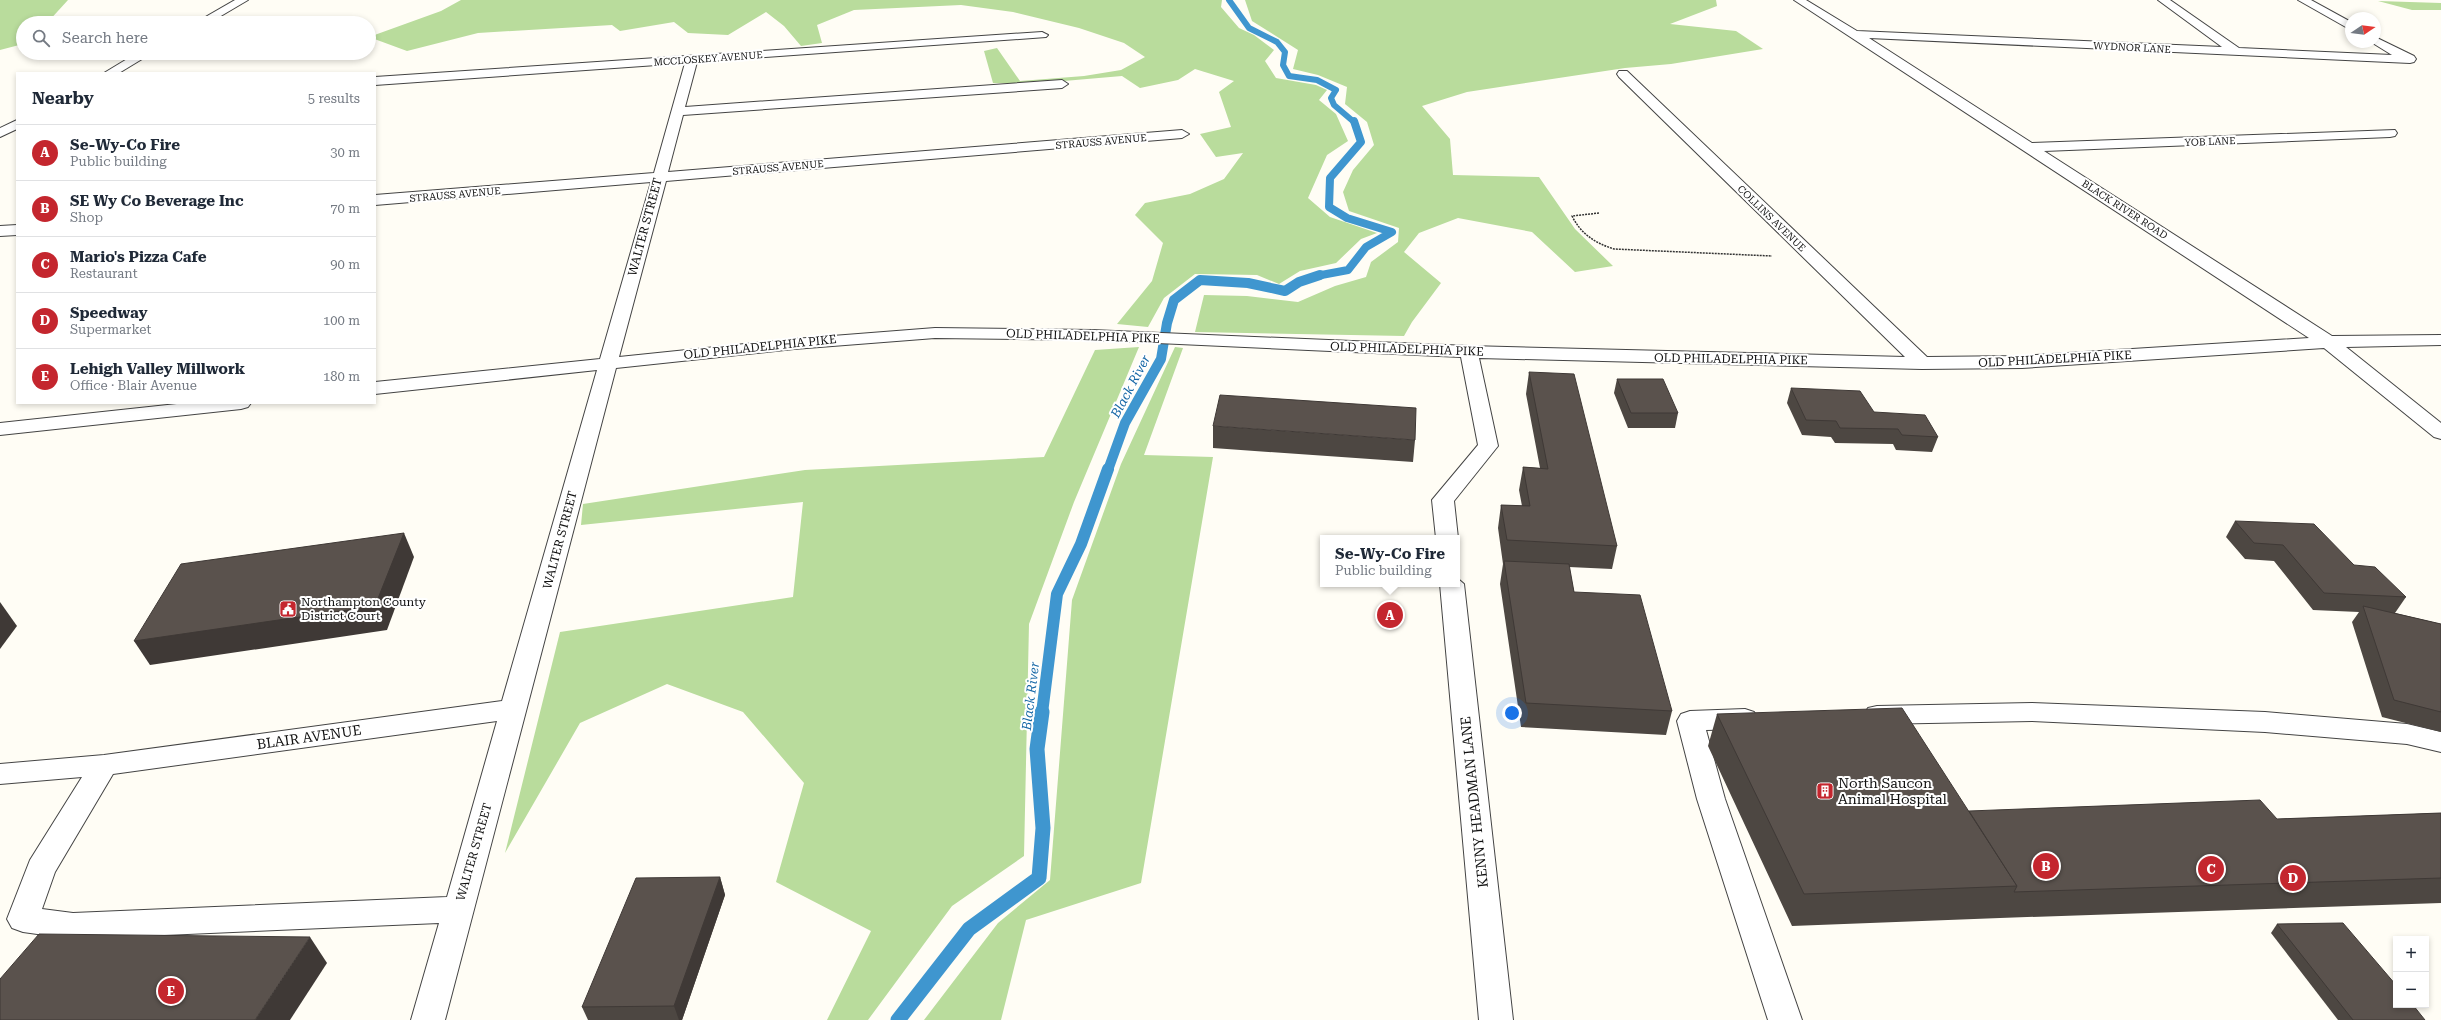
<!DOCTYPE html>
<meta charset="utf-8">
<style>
body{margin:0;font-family:"Roboto Serif",serif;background:#f2f2f3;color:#1f2937}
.controls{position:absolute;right:12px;bottom:12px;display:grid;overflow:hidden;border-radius:0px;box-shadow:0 2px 6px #0003}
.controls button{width:36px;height:36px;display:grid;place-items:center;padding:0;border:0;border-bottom:1px solid #e0e1e3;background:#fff;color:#1f2937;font:20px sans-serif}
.compass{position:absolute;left:2345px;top:12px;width:36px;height:36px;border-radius:50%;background:#fff;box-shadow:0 2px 6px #0003;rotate:77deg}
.you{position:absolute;left:1512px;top:713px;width:14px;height:14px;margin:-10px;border:3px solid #fff;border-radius:50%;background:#1a73e8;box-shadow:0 0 0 6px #1a73e833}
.badge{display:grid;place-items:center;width:26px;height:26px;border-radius:50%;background:#c4262e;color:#fff;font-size:13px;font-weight:700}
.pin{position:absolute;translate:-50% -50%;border:2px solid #fff;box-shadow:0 1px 4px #0006}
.popup{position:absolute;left:1320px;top:535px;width:140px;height:52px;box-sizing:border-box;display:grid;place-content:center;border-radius:0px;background:#fff;filter:drop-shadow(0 1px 3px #0005);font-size:13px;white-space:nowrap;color:#747a83}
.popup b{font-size:15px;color:#1f2937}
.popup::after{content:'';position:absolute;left:50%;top:100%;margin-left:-8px;border:8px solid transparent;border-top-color:#fff}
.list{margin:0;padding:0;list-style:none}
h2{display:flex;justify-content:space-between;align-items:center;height:52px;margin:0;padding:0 16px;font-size:17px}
h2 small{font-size:13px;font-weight:400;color:#747a83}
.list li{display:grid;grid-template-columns:26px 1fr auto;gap:12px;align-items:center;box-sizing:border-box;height:56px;padding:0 16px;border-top:1px solid #e0e1e3}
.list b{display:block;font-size:15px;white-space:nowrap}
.list p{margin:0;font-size:13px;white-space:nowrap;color:#747a83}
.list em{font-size:13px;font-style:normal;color:#747a83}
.icon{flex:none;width:22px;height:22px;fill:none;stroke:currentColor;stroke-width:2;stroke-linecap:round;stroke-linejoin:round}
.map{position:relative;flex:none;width:2441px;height:1020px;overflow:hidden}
.search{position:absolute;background:#fff;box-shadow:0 2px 6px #0003;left:16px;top:16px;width:360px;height:44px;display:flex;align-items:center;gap:10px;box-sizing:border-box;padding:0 14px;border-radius:22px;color:#747a83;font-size:15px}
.panel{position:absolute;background:#fff;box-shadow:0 2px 6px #0003;left:16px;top:72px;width:360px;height:332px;border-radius:0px}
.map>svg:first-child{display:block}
.forest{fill:#b9dc9c}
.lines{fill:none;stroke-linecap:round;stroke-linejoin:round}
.stream-far4{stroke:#3f96cf;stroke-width:6}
.stream-far3{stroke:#3f96cf;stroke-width:8}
.stream-far2{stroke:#3f96cf;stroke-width:10}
.stream-far1{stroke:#3f96cf;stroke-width:12}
.stream{stroke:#3f96cf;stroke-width:15}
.minor-casing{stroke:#444;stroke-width:2}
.path{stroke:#333;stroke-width:1.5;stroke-dasharray:2 1;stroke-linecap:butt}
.minor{fill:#fff;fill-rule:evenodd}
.wall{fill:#4d4742}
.shaded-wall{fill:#3f3936}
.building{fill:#5a524d;stroke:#3f3936}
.labels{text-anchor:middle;stroke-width:4;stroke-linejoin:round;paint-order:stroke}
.far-street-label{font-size:10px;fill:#111;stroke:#fff}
.street-label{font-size:12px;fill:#111;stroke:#fff}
.poi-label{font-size:12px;fill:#111;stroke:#fff;text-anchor:start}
.water-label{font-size:13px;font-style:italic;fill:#1768a6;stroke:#fff}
.near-street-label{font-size:14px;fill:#111;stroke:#fff}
.near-poi-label{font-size:14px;fill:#111;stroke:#fff;text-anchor:start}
</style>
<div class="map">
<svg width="2441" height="1020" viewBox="0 0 2441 1020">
<rect width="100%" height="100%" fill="#fffdf5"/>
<g class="forest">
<polygon points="0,0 68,0 47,23 23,23 23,44 0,50"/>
<polygon points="461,0 1222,0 1221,7 1239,28 1254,35 1274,50 1265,61 1276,78 1316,85 1327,90 1319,100 1336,114 1348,141 1327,155 1308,198 1330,217 1377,233 1361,239 1336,263 1300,271 1279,284 1257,275 1195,274 1164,298 1148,327 1117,324 1152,281 1163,243 1135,215 1145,203 1190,194 1224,179 1243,153 1216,157 1200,134 1231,127 1219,92 1234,81 1195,69 1178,80 1140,88 1122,76 1029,84 993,83 984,51 997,48 1020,81 1084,76 1121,70 1145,57 1124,43 1079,28 1013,12 961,5 854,10 817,25 822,43 801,46 784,26 766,12 728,35 688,33 674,22 620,31 612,25 478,33 407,51 369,37 441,11"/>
<polygon points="1245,0 1716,0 1717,6 1670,24 1736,31 1763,49 1671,64 1625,68 1467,92 1422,106 1450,139 1453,175 1539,177 1575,229 1613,266 1575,272 1532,232 1458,218 1419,233 1404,252 1441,283 1412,322 1404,336 1195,332 1204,295 1247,296 1298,302 1335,286 1366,277 1371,262 1398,242 1399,228 1349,211 1343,192 1353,170 1374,145 1367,122 1345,104 1347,87 1318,75 1293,69 1298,50 1252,21"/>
<polygon points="2378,1 2441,3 2441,10 2412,10"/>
<polygon points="1139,347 1074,502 1029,624 1024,856 952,906 868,1020 827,1020 871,931 776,882 804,783 743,712 667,684 580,723 505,853 560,632 793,597 803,502 581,525 583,504 805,470 1044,457 1095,350"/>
<polygon points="1175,347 1183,348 1144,455 1213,457 1141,883 1026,920 1001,1020 924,1020 998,923 1050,880 1072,600 1121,464"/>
</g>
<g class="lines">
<polyline class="stream-far4" points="1229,0 1249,28 1277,42 1285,52 1283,65 1289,76 1317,80 1336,90 1331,98 1334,105 1354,122"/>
<polyline class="stream-far3" points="1316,276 1348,270 1366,247 1392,232 1347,218 1329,207 1330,178 1361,142 1354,121"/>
<polyline class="stream-far2" points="1108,470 1125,423 1161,359 1167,323 1174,300 1200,280 1248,283 1285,291 1299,282 1320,275"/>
<polyline class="stream-far1" points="1042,713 1057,594 1081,544 1108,469"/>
<polyline class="stream" points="898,1020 969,929 1039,878 1043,828 1037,749 1042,712"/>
<g class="minor-casing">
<g id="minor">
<polygon points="235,0 248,0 209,23 195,23"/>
<path d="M1794,0H1806L1857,31L2222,47L2158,0H2170L2239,48L2392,55L2371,42H2375V37L2414,56L2416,59L2414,62L2410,63L1869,38L2032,143L2395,130L2397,133L2395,136L2390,137L2044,151L2332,336L2441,335V345L2346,347L2441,423V439L2434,437L2324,348L2022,368L1922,369L1479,358L1498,446L1454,501L1458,538L1457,540V538H1436L1432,500L1478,445L1461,357L1092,340L935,338L794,349L616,368L445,1020H411L439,923L73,939L23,932L12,928L7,919L30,860L82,777L0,784V764L104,755L502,701L597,370L375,394V382L600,359L651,182L375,205V195L654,173L685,63L375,85V77L1042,32L1048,35L1046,37L697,62L685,107L1062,80L1068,84L1062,88L683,115L668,172L1182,130L1189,134L1182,138L666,181L619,357L794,339L935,328L1092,330L1469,346L1905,357L1619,77L1617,74L1619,71H1627L1927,357L2022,356L2309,338ZM497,721L447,897L73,913L42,909L55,872L113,774Z"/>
<polygon points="2298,0 2311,0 2351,22 2351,30"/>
<polygon points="137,53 152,53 119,73 104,73"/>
<polygon points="17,120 17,129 0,137 0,128"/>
<polygon points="17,225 17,235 0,236 0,226"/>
<polygon points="186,403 251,403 248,407 241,409 0,435 0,423"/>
<polygon points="1457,578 1464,584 1513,1020 1479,1020 1440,584 1457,584"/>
<polygon points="2032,703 2265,712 2407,724 2441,732 2441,752 2407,744 2265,732 2032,721 1877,724 1868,722 1864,715 1868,708 1877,706"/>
<polygon points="1745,709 1754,712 1758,719 1754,726 1745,729 1706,730 1725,799 1802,1020 1768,1020 1697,799 1677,721 1681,714 1690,711"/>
</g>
</g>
<path class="path" d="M1599,213L1572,216C1581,234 1595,243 1614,249L1772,256"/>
<use href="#minor" class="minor"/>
</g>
<g class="wall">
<polygon points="1529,372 1617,546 1612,569 1569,567 1574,592 1672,711 1666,735 1521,727 1500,584 1503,564 1498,528 1501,505 1522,506 1519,490 1523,467 1540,468 1526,394"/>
<polygon points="1617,379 1678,413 1675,428 1628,428 1614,393"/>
<polygon points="1791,388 1874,412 1938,437 1932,452 1896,450 1893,444 1835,443 1831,437 1802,435 1787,403"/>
<polygon points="1213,426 1415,440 1413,462 1213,448"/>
<polygon points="2235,521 2354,565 2406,597 2395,613 2441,624 2441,732 2382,717 2352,622 2359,612 2313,610 2274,561 2245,559 2226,537"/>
<polygon points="1717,714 1969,811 2277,819 2441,813 2441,903 2000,918 1792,926 1708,746"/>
<polygon points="720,877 725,895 682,1020 588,1020 582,1007"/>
<polygon points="2277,924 2425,1020 2338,1020 2271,933"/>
</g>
<g class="shaded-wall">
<polygon points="404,533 414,557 387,630 150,665 134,641"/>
<polygon points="0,602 17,626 0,649"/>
<polygon points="720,877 725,895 682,1020 679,1020 674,1006"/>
<polygon points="310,937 327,963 290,1020 255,1020"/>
</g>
<g class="building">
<polygon points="1529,372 1574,374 1617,546 1507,540 1501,505 1530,506 1523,467 1548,469"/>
<polygon points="1617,379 1663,379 1678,413 1631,413"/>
<polygon points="1791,388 1860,391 1874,412 1925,415 1938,437 1902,435 1898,429 1840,428 1836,421 1806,420"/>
<polygon points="1220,395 1416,408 1415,440 1213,426"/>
<polygon points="2235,521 2314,524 2354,565 2375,567 2406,597 2324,593 2283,545 2254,543"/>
<polygon points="404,533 375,606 134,641 181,564"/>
<polygon points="1504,561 1569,564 1574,592 1640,595 1672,711 1526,703"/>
<polygon points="2363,606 2441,624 2441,712 2394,700"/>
<polygon points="1902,708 2017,886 1804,894 1717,714"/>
<polygon points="2260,800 2277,819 2441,813 2441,878 2014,892 2017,886 1969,811"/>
<polygon points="720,877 674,1006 582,1007 636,878"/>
<polygon points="2343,923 2396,985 2396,1005 2413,1005 2425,1020 2353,1020 2277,924"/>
<polygon points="39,934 310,937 255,1020 0,1020 0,979"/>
</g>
<defs>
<g id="civic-square" transform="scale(0.9)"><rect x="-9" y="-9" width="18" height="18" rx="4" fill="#c4262e" stroke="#fff"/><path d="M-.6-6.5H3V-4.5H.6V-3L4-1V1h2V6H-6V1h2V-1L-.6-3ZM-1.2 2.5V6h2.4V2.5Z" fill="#fff"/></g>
<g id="building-square" transform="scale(0.9)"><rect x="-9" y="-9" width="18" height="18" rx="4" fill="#c4262e" stroke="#fff"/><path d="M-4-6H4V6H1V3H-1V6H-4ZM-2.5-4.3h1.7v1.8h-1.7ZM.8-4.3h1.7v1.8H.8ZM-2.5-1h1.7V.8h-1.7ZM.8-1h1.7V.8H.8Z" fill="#fff"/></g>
</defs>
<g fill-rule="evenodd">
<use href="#civic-square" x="288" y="609"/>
<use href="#building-square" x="1825" y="791"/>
</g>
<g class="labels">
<g class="far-street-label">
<text transform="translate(2132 47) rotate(3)" y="4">WYDNOR LANE</text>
<text transform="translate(708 58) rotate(-4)" y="4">MCCLOSKEY AVENUE</text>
<text transform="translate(1101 141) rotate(-5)" y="4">STRAUSS AVENUE</text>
<text transform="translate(2210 141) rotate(-2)" y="4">YOB LANE</text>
<text transform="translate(778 167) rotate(-5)" y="4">STRAUSS AVENUE</text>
<text transform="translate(455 194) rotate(-5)" y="4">STRAUSS AVENUE</text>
<text transform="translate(2125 209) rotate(33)" y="4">BLACK RIVER ROAD</text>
<text transform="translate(1772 218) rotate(44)" y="4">COLLINS AVENUE</text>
</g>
<g class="street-label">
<text transform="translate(645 227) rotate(-75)" y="4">WALTER STREET</text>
<text transform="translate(1083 336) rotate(2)" y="4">OLD PHILADELPHIA PIKE</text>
<text transform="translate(760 347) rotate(-6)" y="4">OLD PHILADELPHIA PIKE</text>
<text transform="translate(1407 349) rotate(2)" y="4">OLD PHILADELPHIA PIKE</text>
<text transform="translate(1731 359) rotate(1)" y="4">OLD PHILADELPHIA PIKE</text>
<text transform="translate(2055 359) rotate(-3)" y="4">OLD PHILADELPHIA PIKE</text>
<text transform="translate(560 540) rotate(-75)" y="4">WALTER STREET</text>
<text transform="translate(474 852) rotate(-74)" y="4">WALTER STREET</text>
</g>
<g class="poi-label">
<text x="301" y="606">Northampton County<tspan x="301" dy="14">District Court</tspan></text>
</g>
<g class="water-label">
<text transform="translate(1130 386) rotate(-62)" y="5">Black River</text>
<text transform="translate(1030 696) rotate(-83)" y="5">Black River</text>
</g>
<g class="near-street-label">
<text transform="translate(309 737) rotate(-8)" y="5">BLAIR AVENUE</text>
<text transform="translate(1474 802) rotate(-96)" y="5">KENNY HEADMAN LANE</text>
</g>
<g class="near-poi-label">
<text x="1838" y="788">North Saucon<tspan x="1838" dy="16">Animal Hospital</tspan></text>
</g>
</g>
</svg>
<div class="controls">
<button>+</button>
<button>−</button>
</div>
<svg class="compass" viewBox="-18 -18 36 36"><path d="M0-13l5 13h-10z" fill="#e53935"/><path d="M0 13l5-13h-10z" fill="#747a83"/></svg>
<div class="you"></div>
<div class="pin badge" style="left:1390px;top:615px">A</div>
<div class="popup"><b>Se-Wy-Co Fire</b>Public building</div>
<div class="pin badge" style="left:2046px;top:866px">B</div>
<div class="pin badge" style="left:2211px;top:869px">C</div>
<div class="pin badge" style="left:2293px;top:878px">D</div>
<div class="pin badge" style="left:171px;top:991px">E</div>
<div class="search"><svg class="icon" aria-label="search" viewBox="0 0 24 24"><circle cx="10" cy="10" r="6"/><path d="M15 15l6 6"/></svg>Search here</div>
<section class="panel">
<h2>Nearby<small>5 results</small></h2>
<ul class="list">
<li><span class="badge">A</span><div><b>Se-Wy-Co Fire</b><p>Public building</p></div><em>30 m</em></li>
<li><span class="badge">B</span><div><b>SE Wy Co Beverage Inc</b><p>Shop</p></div><em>70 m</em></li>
<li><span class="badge">C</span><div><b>Mario's Pizza Cafe</b><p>Restaurant</p></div><em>90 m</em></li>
<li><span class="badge">D</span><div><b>Speedway</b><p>Supermarket</p></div><em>100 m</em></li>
<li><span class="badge">E</span><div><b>Lehigh Valley Millwork</b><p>Office · Blair Avenue</p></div><em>180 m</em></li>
</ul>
</section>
</div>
